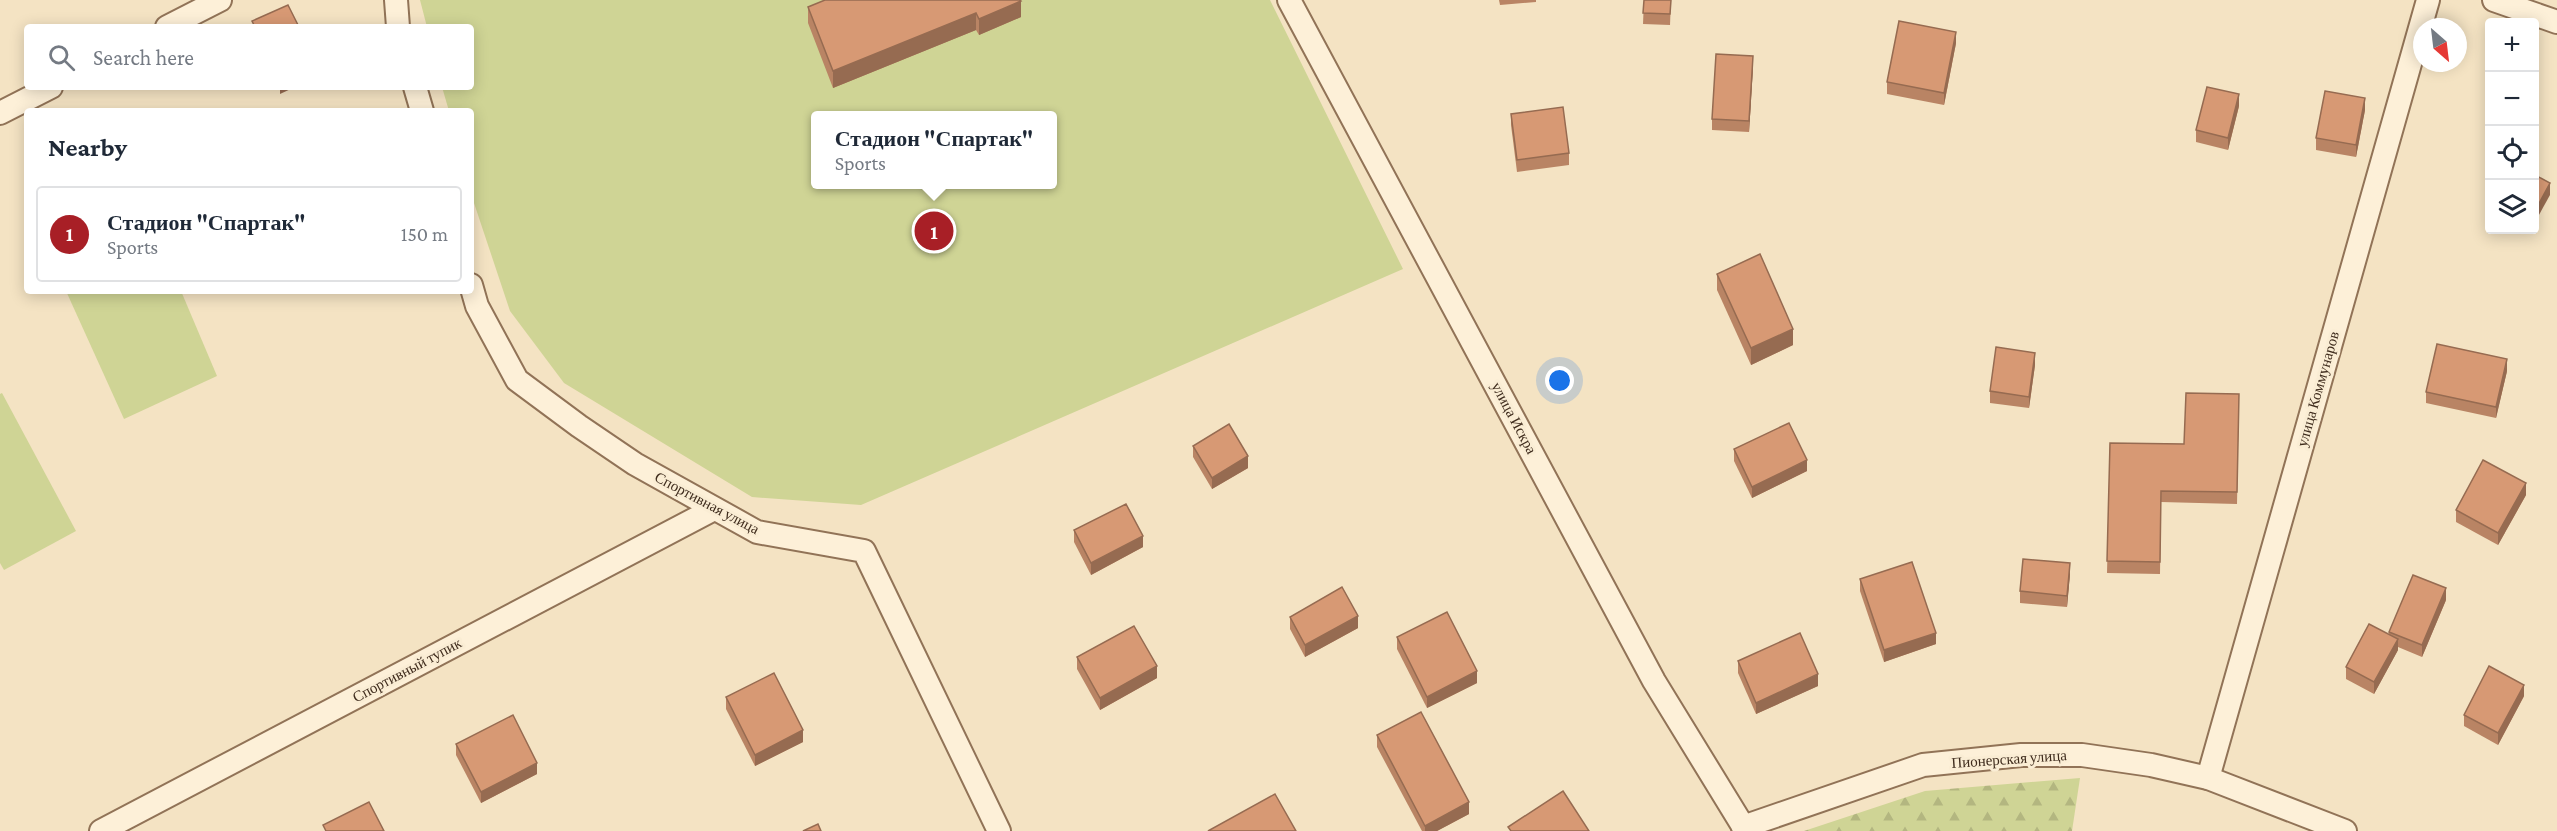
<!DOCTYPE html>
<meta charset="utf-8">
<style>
body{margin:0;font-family:"Crimson Pro",serif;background:#f2f2f3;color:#1f2937}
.controls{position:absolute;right:18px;top:18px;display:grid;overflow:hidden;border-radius:6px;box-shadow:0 3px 15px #0003}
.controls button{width:54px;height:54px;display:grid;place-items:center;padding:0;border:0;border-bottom:2px solid #e0e1e3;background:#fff;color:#1f2937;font:30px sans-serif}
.compass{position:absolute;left:2413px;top:18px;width:54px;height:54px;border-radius:50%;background:#fff;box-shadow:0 3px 15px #0003;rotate:152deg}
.you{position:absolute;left:1560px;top:381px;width:21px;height:21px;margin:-15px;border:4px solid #fff;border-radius:50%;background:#1a73e8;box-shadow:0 0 0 9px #1a73e833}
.badge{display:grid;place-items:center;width:39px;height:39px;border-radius:50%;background:#a81f26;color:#fff;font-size:20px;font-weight:700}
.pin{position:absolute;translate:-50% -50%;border:3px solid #fff;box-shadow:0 2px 6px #0006}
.popup{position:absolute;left:811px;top:111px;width:246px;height:78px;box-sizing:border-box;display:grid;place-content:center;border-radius:6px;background:#fff;filter:drop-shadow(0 2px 4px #0005);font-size:20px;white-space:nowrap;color:#747a83}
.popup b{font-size:22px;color:#1f2937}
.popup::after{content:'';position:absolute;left:50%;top:100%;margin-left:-12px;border:12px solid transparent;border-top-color:#fff}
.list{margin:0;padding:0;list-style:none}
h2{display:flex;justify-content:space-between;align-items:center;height:78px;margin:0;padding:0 24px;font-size:26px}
h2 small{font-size:20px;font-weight:400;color:#747a83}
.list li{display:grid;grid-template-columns:39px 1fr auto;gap:18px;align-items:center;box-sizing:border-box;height:96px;margin:0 12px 12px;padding:0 12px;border:2px solid #e0e1e3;border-radius:6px}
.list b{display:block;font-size:22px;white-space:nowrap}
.list p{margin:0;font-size:20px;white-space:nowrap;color:#747a83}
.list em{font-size:20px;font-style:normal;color:#747a83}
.icon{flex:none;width:33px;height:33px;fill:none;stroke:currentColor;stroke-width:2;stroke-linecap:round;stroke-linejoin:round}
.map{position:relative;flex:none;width:2557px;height:831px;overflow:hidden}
.search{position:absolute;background:#fff;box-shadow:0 3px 15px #0003;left:24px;top:24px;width:450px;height:66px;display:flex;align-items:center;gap:15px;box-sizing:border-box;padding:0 21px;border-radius:6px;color:#747a83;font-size:22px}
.panel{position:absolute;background:#fff;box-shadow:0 3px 15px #0003;left:24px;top:108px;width:450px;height:186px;border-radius:6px}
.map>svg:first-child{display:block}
.green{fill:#cfd495;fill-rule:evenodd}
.forest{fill:url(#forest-firs)}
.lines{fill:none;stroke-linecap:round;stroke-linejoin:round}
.minor-casing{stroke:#917357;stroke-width:26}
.minor{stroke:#fdf0d8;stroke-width:22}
.wall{fill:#b98464}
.shaded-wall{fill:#966b51}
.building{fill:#d79974;stroke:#966b51;stroke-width:1.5}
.labels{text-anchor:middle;stroke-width:6;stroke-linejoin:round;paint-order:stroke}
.street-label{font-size:15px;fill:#3f2c1d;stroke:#faedd4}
</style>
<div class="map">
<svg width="2557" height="831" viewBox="0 0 2557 831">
<defs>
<pattern id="forest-firs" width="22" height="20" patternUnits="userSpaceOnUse" patternTransform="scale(1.5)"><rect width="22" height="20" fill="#cfd495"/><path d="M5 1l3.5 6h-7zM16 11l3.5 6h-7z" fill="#b3b680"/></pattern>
</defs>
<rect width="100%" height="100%" fill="#f4e3c3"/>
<g class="green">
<path d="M420,0H1270L1403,269L861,505L752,497L564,383L510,311L471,194V111H449L442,87H471V27H427ZM816,116H1052V184H816Z"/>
<polygon points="66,291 181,291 217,376 124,419"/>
<polygon points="2,393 76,531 4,570 0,563 0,394"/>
</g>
<polygon class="forest" points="2080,778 2072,831 1804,831 1925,791"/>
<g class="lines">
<g class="minor-casing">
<g id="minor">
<polyline points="396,0 398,27"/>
<polyline points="1289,0 1654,681 1746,831"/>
<polyline points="2494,0 2557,22"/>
<polyline points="167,27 220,0"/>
<polyline points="415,87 422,111"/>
<polyline points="0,113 51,87"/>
<polyline points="471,285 477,306 517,380 579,426 635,464 757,532 864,551 999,831"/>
<polyline points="2208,778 2428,0"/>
<polyline points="1743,827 1923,765 2021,755 2082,755 2151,765 2208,778 2345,831"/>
<polyline points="101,831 714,509"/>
</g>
</g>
<use href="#minor" class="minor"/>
</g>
<g class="wall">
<polygon points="825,0 1021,17 979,35 976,30 833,88 808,23 808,7"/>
<polygon points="1499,0 1536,0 1536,2 1500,5"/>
<polygon points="1644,0 1671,0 1670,25 1643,24"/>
<polygon points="1956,43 1944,105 1887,94 1887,82"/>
<polygon points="1753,67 1749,132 1712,130 1712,119"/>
<polygon points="2239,106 2228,150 2196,142 2196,130"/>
<polygon points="2365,110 2356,157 2316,150 2316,138"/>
<polygon points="1511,114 1569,153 1569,165 1517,172 1511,125"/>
<polygon points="1717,274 1793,345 1751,365 1717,290"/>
<polygon points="2035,365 2029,408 1990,403 1990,391"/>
<polygon points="2507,371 2496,418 2426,403 2426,392"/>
<polygon points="2239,394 2237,504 2161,502 2160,574 2107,573 2110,443 2184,444"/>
<polygon points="1193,446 1248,468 1212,489 1193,457"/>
<polygon points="1734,449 1807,471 1752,498 1734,461"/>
<polygon points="2526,495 2498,545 2456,522 2456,510"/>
<polygon points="1074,530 1143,547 1091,575 1074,542"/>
<polygon points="2070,574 2067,607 2020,603 2020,591"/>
<polygon points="1860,579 1936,644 1884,662 1860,591"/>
<polygon points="2446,600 2422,657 2398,647 2398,650 2374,694 2346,679 2346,667 2389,634 2389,632"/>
<polygon points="1290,617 1358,628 1305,657 1290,629"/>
<polygon points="1397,637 1477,683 1427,708 1397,649"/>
<polygon points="1077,657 1157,678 1100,710 1077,669"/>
<polygon points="1738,661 1818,686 1756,714 1738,673"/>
<polygon points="2524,696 2498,745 2464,726 2464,715"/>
<polygon points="726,697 803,742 755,766 726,709"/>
<polygon points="1377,735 1469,814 1437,831 1422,831 1377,747"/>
<polygon points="456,744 537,774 481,803 456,755"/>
</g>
<g class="shaded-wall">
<polygon points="1021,1 1021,17 979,35 979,19"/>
<polygon points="976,13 976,30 833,88 833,71"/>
<polygon points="1956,32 1956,43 1944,105 1944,93"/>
<polygon points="1753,56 1753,67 1749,132 1749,121"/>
<polygon points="280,87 295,87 280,94"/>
<polygon points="2239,94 2239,106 2228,150 2228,138"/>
<polygon points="2365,98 2365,110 2356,157 2356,145"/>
<polygon points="2550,183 2550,195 2535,222 2535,211"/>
<polygon points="1793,329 1793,345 1751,365 1751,348"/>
<polygon points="2035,353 2035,365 2029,408 2029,397"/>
<polygon points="2507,359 2507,371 2496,418 2496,407"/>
<polygon points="1248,456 1248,468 1212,489 1212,478"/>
<polygon points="1807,460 1807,471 1752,498 1752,487"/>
<polygon points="2526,483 2526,495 2498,545 2498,533"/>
<polygon points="1143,536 1143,547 1091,575 1091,563"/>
<polygon points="2070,563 2070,574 2067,607 2067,596"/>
<polygon points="2446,588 2446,600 2422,657 2422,645"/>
<polygon points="1358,616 1358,628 1305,657 1305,645"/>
<polygon points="1936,633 1936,644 1884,662 1884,650"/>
<polygon points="2398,639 2398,650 2374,694 2374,682"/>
<polygon points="1157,666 1157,678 1100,710 1100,698"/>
<polygon points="1477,671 1477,683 1427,708 1427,697"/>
<polygon points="1818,674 1818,686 1756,714 1756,703"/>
<polygon points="2524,685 2524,696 2498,745 2498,733"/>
<polygon points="803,730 803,742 755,766 755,755"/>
<polygon points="537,763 537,774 481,803 481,792"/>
<polygon points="1469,802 1469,814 1437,831 1425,831 1425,826"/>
</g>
<g class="building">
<polygon points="825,0 1020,0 1021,1 979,19 976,13 833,71 808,7"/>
<polygon points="1644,0 1671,0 1670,14 1643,13"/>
<polygon points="288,5 299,27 255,27 252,21"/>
<polygon points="1899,21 1956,32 1944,93 1887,82"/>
<polygon points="1716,54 1753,56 1749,121 1712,119"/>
<polygon points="2207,87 2239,94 2228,138 2196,130"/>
<polygon points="2325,91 2365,98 2356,145 2316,138"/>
<polygon points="1563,107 1569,153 1517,160 1511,114"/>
<polygon points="2535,175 2550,183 2535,211"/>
<polygon points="1760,254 1793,329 1751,348 1717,274"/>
<polygon points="2437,344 2507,359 2496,407 2426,392"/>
<polygon points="1996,347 2035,353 2029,397 1990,391"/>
<polygon points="2186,393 2239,394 2237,492 2161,491 2160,562 2107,561 2110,443 2184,444"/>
<polygon points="1789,423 1807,460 1752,487 1734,449"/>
<polygon points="1229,424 1248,456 1212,478 1193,446"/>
<polygon points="2483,460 2526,483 2498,533 2456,510"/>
<polygon points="1126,504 1143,536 1091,563 1074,530"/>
<polygon points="2023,559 2070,563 2067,596 2020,591"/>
<polygon points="1912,562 1936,633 1884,650 1860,579"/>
<polygon points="2413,575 2446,588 2422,645 2389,632"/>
<polygon points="1342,587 1358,616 1305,645 1290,617"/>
<polygon points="1447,612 1477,671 1427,697 1397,637"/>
<polygon points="2369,624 2398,639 2374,682 2346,667"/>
<polygon points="1134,626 1157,666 1100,698 1077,657"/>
<polygon points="1800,633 1818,674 1756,703 1738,661"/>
<polygon points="2489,666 2524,685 2498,733 2464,715"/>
<polygon points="774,673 803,730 755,755 726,697"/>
<polygon points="1421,712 1469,802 1425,826 1377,735"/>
<polygon points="513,715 537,763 481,792 456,744"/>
<polygon points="1563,791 1589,831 1511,831 1508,827"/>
<polygon points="1275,794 1296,831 1208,831"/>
<polygon points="369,802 384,831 326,831 323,825"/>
<polygon points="818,824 821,831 803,831"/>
</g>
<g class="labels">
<g class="street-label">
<text transform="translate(2318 389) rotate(-74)" y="5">улица Коммунаров</text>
<text transform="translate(1514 418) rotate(62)" y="5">улица Искра</text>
<text transform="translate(707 503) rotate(28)" y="5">Спортивная улица</text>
<text transform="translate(407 670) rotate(-28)" y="5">Спортивный тупик</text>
<text transform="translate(2009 759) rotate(-4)" y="5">Пионерская улица</text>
</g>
</g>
</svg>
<div class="controls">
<button>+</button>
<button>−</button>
<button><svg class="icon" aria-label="locate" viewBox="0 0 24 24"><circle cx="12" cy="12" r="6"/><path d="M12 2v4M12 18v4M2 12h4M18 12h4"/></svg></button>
<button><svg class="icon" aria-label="layers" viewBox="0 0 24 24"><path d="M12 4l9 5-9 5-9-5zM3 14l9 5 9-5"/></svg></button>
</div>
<svg class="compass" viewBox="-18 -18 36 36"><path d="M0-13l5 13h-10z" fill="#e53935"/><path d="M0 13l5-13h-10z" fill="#747a83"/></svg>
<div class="you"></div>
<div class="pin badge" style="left:934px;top:231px">1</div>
<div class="popup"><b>Стадион &quot;Спартак&quot;</b>Sports</div>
<div class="search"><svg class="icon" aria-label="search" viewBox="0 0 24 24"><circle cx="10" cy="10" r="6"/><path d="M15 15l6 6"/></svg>Search here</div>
<section class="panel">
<h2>Nearby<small></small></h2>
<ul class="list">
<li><span class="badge">1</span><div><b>Стадион &quot;Спартак&quot;</b><p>Sports</p></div><em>150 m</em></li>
</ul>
</section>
</div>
